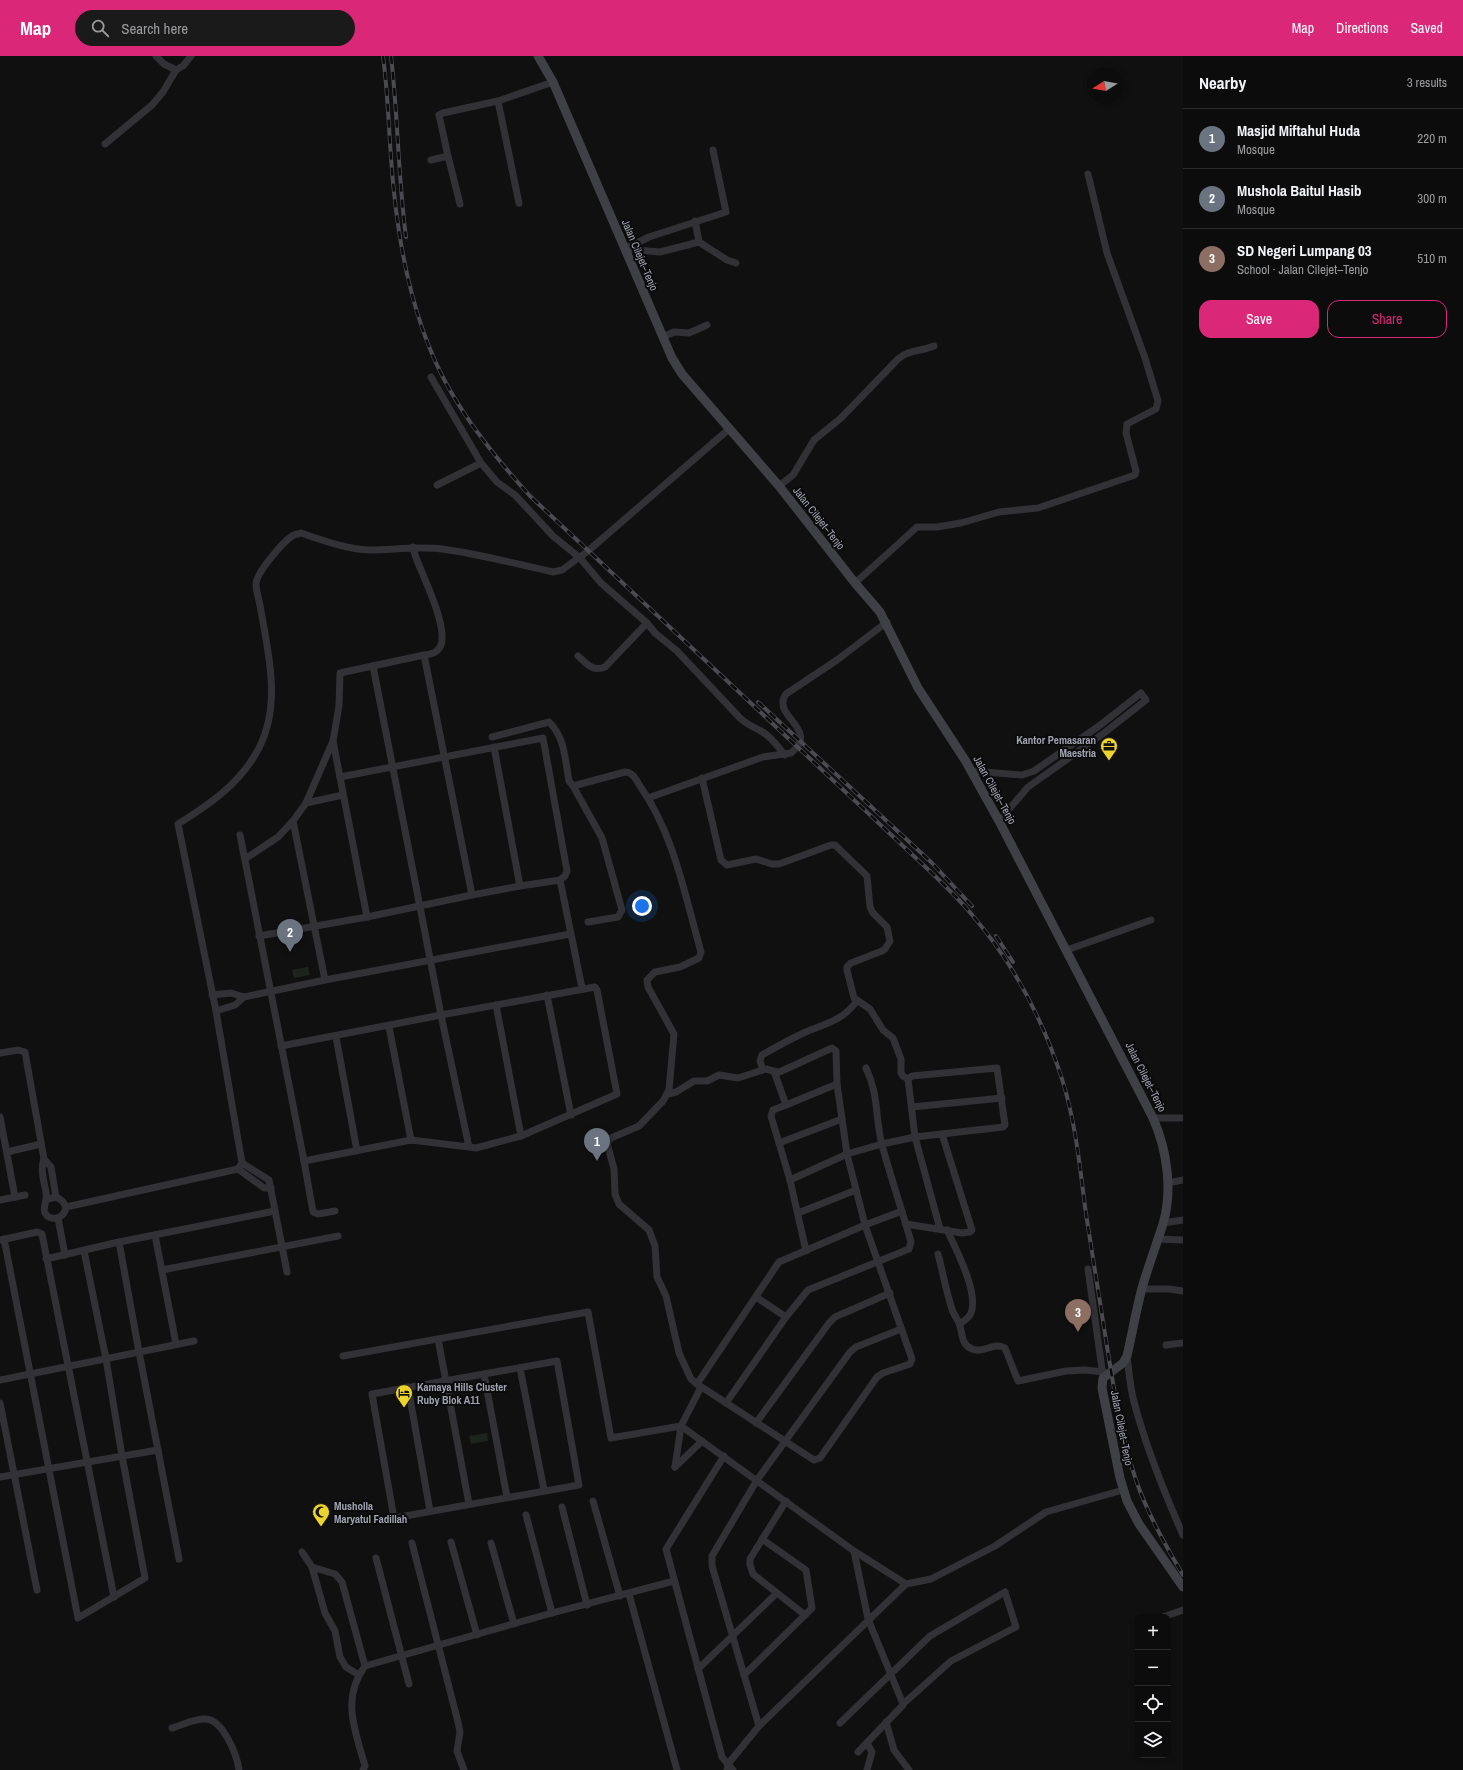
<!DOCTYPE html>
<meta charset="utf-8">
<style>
body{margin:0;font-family:"Archivo Narrow",sans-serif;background:#1a1a1b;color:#f1f3f6}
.controls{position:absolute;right:12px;bottom:12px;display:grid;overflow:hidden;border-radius:8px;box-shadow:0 2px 6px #0003}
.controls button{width:36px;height:36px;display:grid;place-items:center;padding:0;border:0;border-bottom:1px solid #2c2c2e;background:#0c0c0d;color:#f1f3f6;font:20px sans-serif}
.compass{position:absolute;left:1087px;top:12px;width:36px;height:36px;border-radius:50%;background:#0c0c0d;box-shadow:0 2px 6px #0003;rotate:259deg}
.you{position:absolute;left:642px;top:850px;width:14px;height:14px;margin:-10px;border:3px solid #fff;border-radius:50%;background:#1a73e8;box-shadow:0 0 0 6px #1a73e833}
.badge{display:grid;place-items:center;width:26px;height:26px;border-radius:50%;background:#db2777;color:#fff;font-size:13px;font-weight:700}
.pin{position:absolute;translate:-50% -33px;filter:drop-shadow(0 1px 2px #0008)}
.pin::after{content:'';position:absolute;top:21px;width:14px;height:12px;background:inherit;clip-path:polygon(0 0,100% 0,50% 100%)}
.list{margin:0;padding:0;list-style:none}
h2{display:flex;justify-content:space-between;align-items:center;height:52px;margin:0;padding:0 16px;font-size:17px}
h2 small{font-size:13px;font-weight:400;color:#9a9b9d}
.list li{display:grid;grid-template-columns:26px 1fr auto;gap:12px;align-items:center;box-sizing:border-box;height:60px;padding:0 16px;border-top:1px solid #2c2c2e}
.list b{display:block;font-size:15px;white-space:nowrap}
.list p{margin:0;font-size:13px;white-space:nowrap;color:#9a9b9d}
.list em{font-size:13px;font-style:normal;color:#9a9b9d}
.actions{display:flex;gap:8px;padding:12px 16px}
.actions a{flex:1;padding:9px 0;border:1px solid #db2777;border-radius:12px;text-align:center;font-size:14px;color:#db2777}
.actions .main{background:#db2777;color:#fff}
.icon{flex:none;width:22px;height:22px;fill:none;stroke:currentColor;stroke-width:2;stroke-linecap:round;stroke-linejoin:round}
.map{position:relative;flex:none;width:1183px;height:1714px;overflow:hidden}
header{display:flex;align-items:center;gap:24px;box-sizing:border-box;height:56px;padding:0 20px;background:#db2777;color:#fff}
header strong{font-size:19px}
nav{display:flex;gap:22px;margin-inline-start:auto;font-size:14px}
.search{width:280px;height:36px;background:#1a1a1b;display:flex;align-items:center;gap:10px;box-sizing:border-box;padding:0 14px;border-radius:22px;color:#9a9b9d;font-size:15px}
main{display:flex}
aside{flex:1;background:#0c0c0d}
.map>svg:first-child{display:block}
.green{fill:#1d241e}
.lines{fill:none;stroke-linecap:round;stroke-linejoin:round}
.minor{stroke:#313136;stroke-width:7}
.secondary{stroke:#3f3f46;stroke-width:9}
.rail-casing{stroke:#4a4a51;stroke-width:4}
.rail{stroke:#0b0b0c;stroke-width:2.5;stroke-dasharray:8;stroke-linecap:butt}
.labels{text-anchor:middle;stroke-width:4;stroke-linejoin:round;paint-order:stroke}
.street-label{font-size:11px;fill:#a1a3b2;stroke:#0b0b0c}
.poi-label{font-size:11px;font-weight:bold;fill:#a1a3b2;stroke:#0b0b0c;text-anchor:start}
</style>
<header>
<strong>Map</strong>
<div class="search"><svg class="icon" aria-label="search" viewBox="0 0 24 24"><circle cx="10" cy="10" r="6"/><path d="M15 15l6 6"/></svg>Search here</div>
<nav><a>Map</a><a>Directions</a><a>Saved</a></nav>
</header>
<main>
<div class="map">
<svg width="1183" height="1714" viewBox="0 0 1183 1714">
<rect width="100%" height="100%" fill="#101011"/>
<g class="green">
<polygon points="308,911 310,919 294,922 292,914"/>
<polygon points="487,1377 488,1385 471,1388 469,1380"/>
</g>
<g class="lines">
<g class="minor">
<polyline points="156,0 164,8 176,14 183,10 191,0"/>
<polyline points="105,88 152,49 163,36 176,14"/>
<polyline points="448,100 439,59 443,57 498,45"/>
<polyline points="431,104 448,100 460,148"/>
<polyline points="519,147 498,45 553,26"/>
<polyline points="695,165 699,186"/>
<polyline points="625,193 649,181 726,156 713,94"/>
<polyline points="625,193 660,196 699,186 727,204 736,207"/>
<polyline points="663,281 674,276 689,277 707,269"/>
<polyline points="431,321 481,407"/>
<path d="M437,429L481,407L497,426L515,439L553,480L580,502L601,527L647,567L655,577L677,595L740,662C746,668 752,670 759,674C770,679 777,690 785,699"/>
<path d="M779,430L793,419L814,384L841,362L898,303C910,293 920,296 934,290"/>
<path d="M413,491L415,499C422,519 450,573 440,591C436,598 430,598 424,599"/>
<polyline points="855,527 917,471 937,471 961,467 999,456 1038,452 1135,419 1136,415 1126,377 1127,368 1156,353 1158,345 1145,302 1107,197 1088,118"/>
<path d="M578,600C587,608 593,616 605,611L647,567"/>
<path d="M492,681L549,666C565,681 565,704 569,725L573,730L625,716C633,716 636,724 640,730C674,778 685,840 701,896L699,902L680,911L655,916L647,924L648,931L674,978L669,1034L663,1045L639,1070L611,1082L607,1087L614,1113L615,1138L619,1148L649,1174L655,1190L657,1221L666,1240L679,1297L691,1323L697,1328"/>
<polyline points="333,685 367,861"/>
<polyline points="972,715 1022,719 1034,715 1099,670 1141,637 1146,644 1104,677 1028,731 999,765"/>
<polyline points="340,721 543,682 567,815 565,820 560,824"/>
<polyline points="702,722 721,804 727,809 756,803 772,808 779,808 831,789 835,789 867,820 870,851 873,857 887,871 890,885 885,893 882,895 851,907 847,911 847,914 854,942 870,953 883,974 893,982 901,1003 901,1017 903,1020 908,1023"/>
<polyline points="573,730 602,782 622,854 618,861 588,866"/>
<path d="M648,742L763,701L791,697C821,673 770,660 786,638L837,604L887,566"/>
<polyline points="306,747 343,739"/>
<polyline points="293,765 325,924"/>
<polyline points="240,779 304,1105 313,1156 318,1158 335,1155"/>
<polyline points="245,803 278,781 293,765 306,747 333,685 339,650 340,617 424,599 472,839 367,861 259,880"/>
<polyline points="520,830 560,824 582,932"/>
<polyline points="472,839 520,830 494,691"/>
<polyline points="1067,894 1151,864"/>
<polyline points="212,939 231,937 244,941 325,924 570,878"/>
<polyline points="547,939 571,1059"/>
<polyline points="496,949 521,1080"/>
<polyline points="216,955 235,949 244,941"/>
<polyline points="389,971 411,1084"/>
<polyline points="336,981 357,1095"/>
<polyline points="281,990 441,959 373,610"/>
<path d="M0,997L18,994L25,996L44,1103C40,1114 44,1125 46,1136C48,1144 42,1152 45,1157C54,1172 79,1152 56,1141L48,1143"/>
<path d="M763,1014L760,1005L762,999C776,991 790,983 806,976C827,967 842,965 857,945"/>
<polyline points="668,1038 676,1036 694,1025 707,1025 719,1019 738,1022 766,1013 777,1016"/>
<polyline points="786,1049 837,1028"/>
<polyline points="912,1051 1002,1042"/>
<polyline points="0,1061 15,1141"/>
<polyline points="1153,1062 1183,1062"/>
<polyline points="779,1087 842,1063"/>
<polyline points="7,1096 41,1088"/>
<polyline points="44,1103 51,1111 56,1141"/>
<polyline points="304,1105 411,1084 469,1091 476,1092 521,1080 617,1038 597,934 595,931 441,959 469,1091"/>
<polyline points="242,1107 269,1124 287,1216"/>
<path d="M238,1113L242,1107L216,955L178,768C210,748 241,727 259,692C281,649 269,600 261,555C260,546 256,536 256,528C256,517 283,486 292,480C295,478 298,478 301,477C322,484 346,493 369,494C393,494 418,490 442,493C480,498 516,508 553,516L562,514L588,495L729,373"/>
<polyline points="790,1124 847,1098 882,1088 915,1081 1003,1071 1005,1069 997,1012 912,1020 908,1023 915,1081 940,1173"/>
<polyline points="1168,1127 1183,1124"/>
<polyline points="0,1144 25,1139"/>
<polyline points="66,1151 238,1113 264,1132 271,1132"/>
<polyline points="798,1157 856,1134"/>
<polyline points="58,1162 65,1199"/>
<polyline points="1163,1167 1183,1164"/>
<polyline points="906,1168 962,1177 970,1176 972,1174 942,1078"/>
<path d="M947,1174C956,1193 979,1237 971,1257C969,1262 964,1265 960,1268"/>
<polyline points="155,1179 176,1288"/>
<polyline points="4,1183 78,1562 145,1522 122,1400 106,1303 84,1195"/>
<polyline points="1158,1183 1183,1184"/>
<polyline points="1,1184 37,1176 42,1178 114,1541"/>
<polyline points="119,1186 275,1155"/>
<polyline points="806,1195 790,1124 771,1060 773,1054 786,1049 775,1018 832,992 836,995 837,1028 847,1098 865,1169 912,1303 910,1308 883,1317 877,1321 820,1402 814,1404 697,1328 779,1206 865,1169 902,1155"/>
<path d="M938,1198C943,1216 946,1236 952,1253C953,1258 957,1262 959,1267C963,1276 960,1288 972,1293C983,1298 995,1285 1005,1292L1018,1325L1066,1315L1085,1314L1104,1316"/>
<polyline points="46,1203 119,1186 139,1296 179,1503"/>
<polyline points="1088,1213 1103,1320"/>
<polyline points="162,1214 338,1180"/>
<polyline points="1142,1233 1169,1233 1183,1235"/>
<polyline points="756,1241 786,1261"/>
<polyline points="438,1283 469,1448"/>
<polyline points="1166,1289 1183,1287"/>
<polyline points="343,1300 588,1256 611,1382 681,1370 675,1411"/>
<path d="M1127,1300C1129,1316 1130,1331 1134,1346C1146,1391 1164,1436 1183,1479"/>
<polygon points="557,1305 579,1429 394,1462 372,1338"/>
<polyline points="520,1312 544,1434"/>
<polyline points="484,1318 507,1441"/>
<polyline points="0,1324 194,1285"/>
<polyline points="408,1331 430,1455"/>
<polyline points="701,1331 681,1370 854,1495 906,1528"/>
<polyline points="0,1347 37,1534"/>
<path d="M726,1347L786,1261L808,1234L909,1193L911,1186C902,1154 891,1122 882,1089C875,1062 879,1039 866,1012"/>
<polyline points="756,1367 829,1267 835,1261 890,1237"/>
<polyline points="724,1400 666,1493 722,1701 733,1714"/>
<polyline points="675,1411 702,1385"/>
<polyline points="0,1421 158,1394"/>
<polyline points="593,1445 620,1540"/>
<polyline points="562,1451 587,1549"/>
<polyline points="526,1459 552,1557"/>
<polyline points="762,1483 806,1514 812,1552 805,1559"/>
<polyline points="451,1486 477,1579"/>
<polyline points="412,1487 458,1666 460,1676 457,1695 464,1714"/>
<polyline points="491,1487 514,1568"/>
<polyline points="854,1495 868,1563 903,1648"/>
<polyline points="302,1496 312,1511 335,1518 342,1526 365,1610"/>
<polyline points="376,1502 409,1628"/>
<polyline points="312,1511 325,1557 335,1575 340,1601 346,1611 359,1619"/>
<polyline points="629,1538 677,1714"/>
<polyline points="1163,1561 1183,1554"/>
<polyline points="698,1613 777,1537"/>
<polyline points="744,1619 805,1559 753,1518 750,1509 750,1503 786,1445"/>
<polyline points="886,1666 894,1694 909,1714"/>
<polyline points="840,1667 930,1580 1005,1536 1016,1571 951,1605 903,1648 903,1649 858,1696"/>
<polyline points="759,1670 712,1510 712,1500 757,1424 850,1296 856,1291 901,1273"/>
<path d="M172,1672C183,1669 193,1663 205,1663C223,1663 237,1699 239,1714"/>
<path d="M363,1714L365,1710C355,1674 341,1643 365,1610L552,1557L674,1525"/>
<polyline points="727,1714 728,1708 759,1670 906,1528 931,1523 995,1490 1046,1456 1123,1434"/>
<polyline points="867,1714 872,1696 867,1687"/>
</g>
<path class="secondary" d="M538,0L553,26L672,302L682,318L779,430L855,527L880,556L918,632L965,704L999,765L1153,1062C1167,1094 1173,1134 1163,1168C1156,1190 1148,1211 1142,1232C1136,1255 1132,1278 1127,1300L1123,1307L1103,1322L1102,1332L1120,1422L1127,1445L1139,1468L1183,1531"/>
<g class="rail-casing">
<g id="rail">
<path d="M383,0C389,45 389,91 394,136C401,204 416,276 451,336C473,374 501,408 530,440L934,819C947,832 961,845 973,860C1013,907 1043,964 1062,1023C1076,1067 1080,1113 1086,1158C1092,1198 1099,1238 1105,1278C1113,1327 1120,1377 1136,1424C1147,1457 1165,1489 1183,1519"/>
<path d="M391,0C398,60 398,121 406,181"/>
<polyline points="758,646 931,806 972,850"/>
<polyline points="996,880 1013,906"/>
</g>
</g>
<use href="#rail" class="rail"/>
</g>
<defs>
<g id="office-pin" transform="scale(0.9)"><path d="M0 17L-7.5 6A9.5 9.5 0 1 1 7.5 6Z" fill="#ecd32d" stroke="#0b0b0c"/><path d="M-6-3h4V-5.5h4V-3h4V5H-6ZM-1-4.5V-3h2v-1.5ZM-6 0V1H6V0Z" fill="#111"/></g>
<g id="hotel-pin" transform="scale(0.9)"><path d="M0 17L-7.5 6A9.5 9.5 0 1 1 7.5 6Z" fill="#ecd32d" stroke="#0b0b0c"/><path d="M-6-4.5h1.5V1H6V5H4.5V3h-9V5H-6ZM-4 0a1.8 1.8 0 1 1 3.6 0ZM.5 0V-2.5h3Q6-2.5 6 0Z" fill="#111"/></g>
<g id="mosque-pin" transform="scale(0.9)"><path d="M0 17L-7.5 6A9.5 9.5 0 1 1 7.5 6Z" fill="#ecd32d" stroke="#0b0b0c"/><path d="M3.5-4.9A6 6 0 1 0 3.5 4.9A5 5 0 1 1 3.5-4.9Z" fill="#111"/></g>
</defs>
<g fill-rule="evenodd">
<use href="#office-pin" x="1109" y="690"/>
<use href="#hotel-pin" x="404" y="1337"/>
<use href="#mosque-pin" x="321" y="1456"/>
</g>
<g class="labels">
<g class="street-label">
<text transform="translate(640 199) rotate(67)" y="4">Jalan Cilejet–Tenjo</text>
<text transform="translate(819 462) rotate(52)" y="4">Jalan Cilejet–Tenjo</text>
<text transform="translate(995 734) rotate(61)" y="4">Jalan Cilejet–Tenjo</text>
<text transform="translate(1146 1021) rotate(63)" y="4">Jalan Cilejet–Tenjo</text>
<text transform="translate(1122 1372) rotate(79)" y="4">Jalan Cilejet–Tenjo</text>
</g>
<g class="poi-label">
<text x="1096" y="688" text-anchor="end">Kantor Pemasaran<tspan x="1096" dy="13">Maestria</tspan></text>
<text x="417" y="1335">Kamaya Hills Cluster<tspan x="417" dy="13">Ruby Blok A11</tspan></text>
<text x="334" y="1454">Musholla<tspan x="334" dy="13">Maryatul Fadillah</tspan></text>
</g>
</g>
</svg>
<div class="controls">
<button>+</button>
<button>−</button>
<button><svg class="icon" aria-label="locate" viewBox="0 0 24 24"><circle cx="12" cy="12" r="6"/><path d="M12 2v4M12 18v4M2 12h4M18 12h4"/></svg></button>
<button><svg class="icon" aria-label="layers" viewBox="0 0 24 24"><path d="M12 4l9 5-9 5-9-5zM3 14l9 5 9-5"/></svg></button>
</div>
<svg class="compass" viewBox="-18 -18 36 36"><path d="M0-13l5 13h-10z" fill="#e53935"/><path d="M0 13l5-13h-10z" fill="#9a9b9d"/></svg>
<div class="you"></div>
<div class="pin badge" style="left:597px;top:1105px;background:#6b7280">1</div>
<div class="pin badge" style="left:290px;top:896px;background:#6b7280">2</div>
<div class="pin badge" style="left:1078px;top:1276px;background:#8d6e63">3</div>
</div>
<aside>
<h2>Nearby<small>3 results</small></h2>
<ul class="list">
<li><span class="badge" style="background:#6b7280">1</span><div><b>Masjid Miftahul Huda</b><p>Mosque</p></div><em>220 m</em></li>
<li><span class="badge" style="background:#6b7280">2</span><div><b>Mushola Baitul Hasib</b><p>Mosque</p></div><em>300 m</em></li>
<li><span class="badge" style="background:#8d6e63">3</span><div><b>SD Negeri Lumpang 03</b><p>School · Jalan Cilejet–Tenjo</p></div><em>510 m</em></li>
</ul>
<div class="actions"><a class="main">Save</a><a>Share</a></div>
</aside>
</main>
